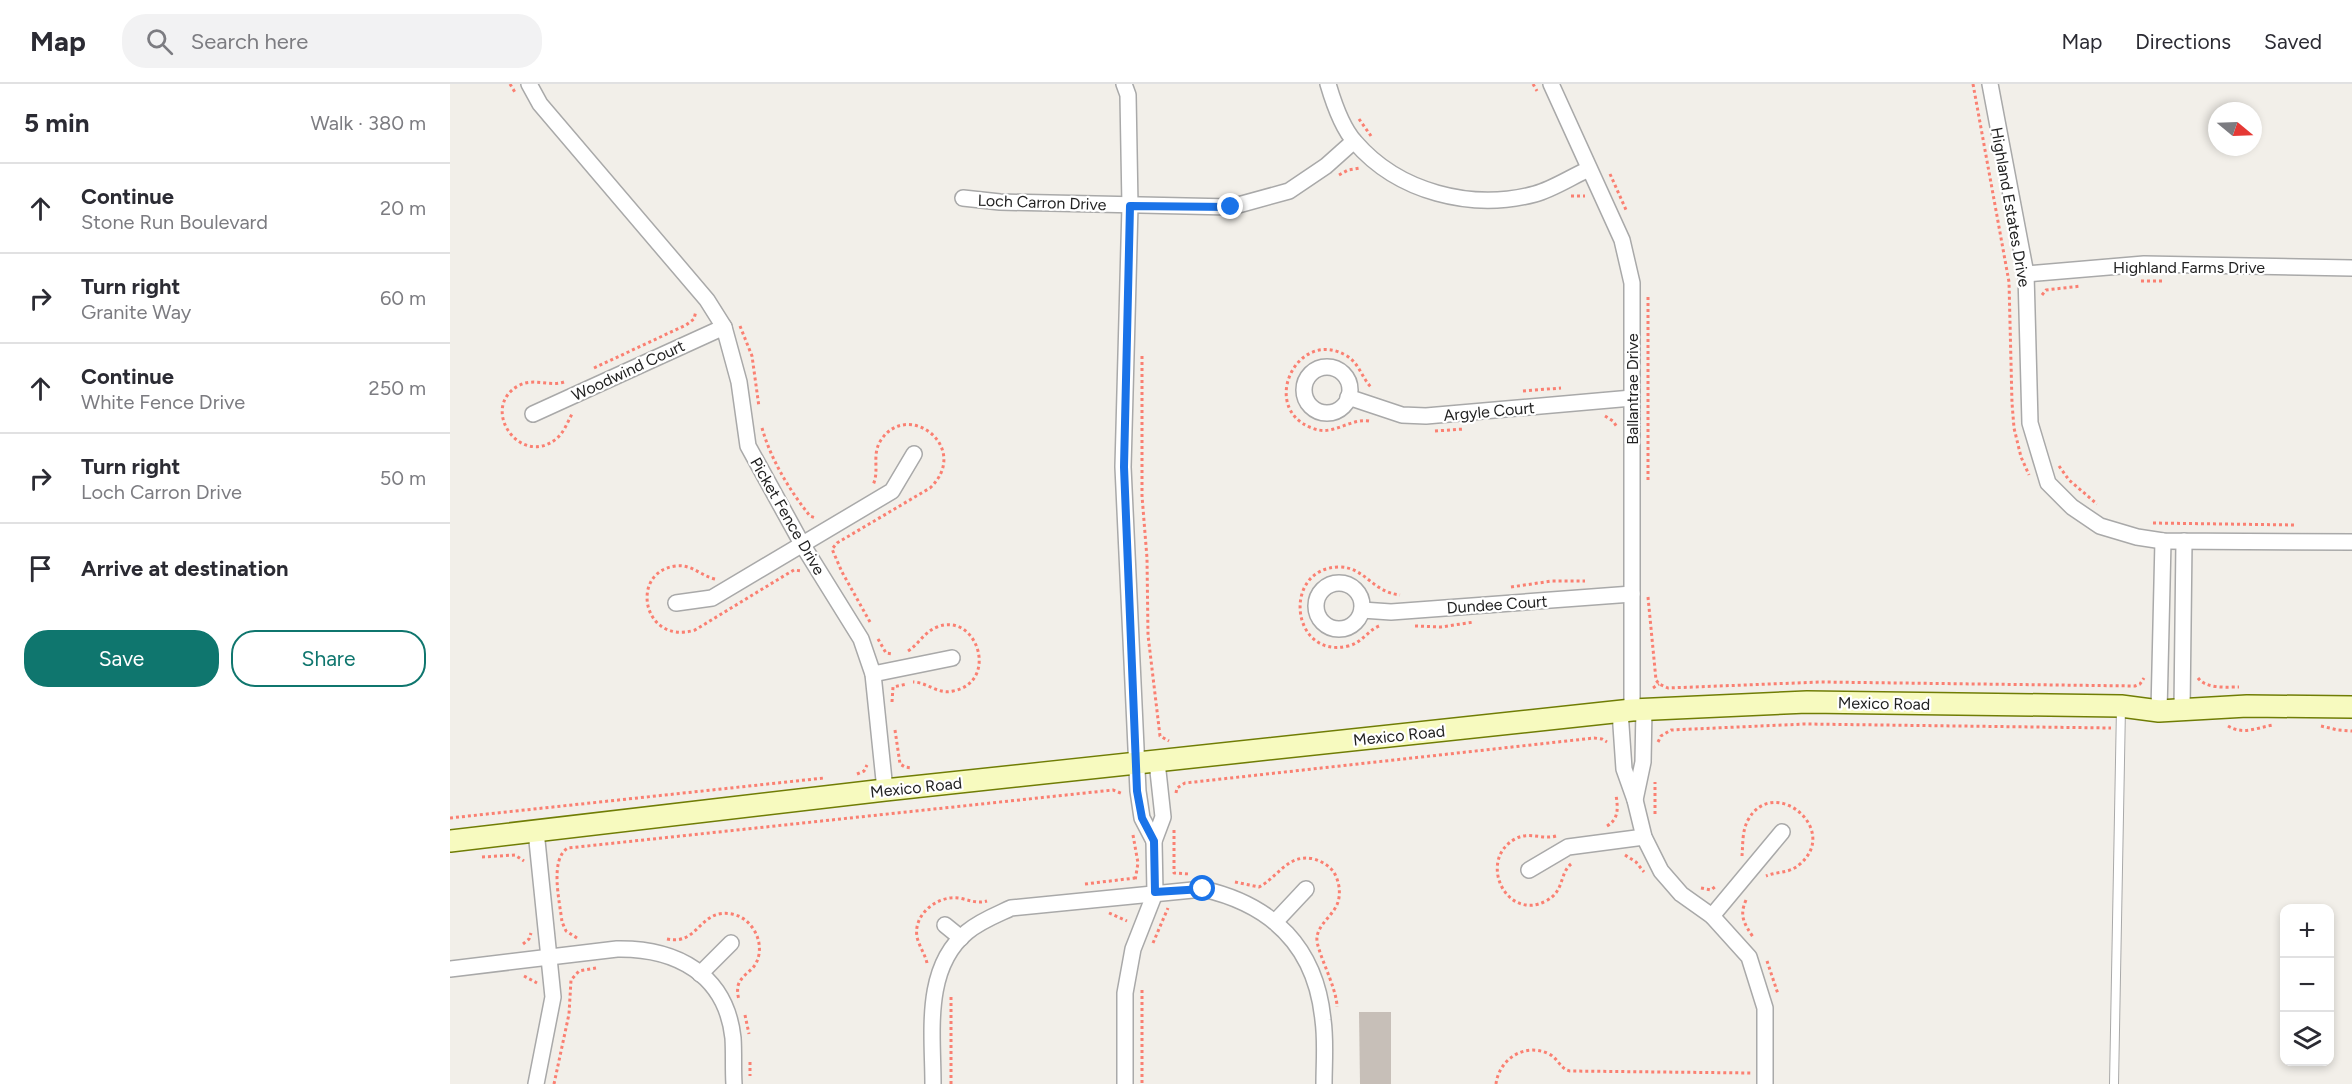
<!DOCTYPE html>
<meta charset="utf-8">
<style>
body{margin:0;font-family:Figtree,sans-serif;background:#f2f2f3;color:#2b2b33}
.controls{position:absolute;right:18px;bottom:18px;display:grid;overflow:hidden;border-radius:12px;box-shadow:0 3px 9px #0003}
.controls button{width:54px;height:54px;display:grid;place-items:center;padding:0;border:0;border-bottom:2px solid #e1e1e2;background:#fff;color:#2b2b33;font:30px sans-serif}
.compass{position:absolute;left:1758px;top:18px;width:54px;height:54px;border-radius:50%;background:#fff;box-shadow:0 3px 9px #0003;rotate:109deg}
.stop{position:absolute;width:18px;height:18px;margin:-14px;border:4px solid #1a73e8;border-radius:50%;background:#fff}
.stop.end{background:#1a73e8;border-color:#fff;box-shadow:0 2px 6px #0008}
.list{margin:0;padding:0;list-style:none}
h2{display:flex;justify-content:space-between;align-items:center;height:78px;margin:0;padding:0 24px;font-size:26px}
h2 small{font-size:20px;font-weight:400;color:#7c7c81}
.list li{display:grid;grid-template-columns:39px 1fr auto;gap:18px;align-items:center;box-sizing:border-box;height:90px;padding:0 24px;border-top:2px solid #e1e1e2}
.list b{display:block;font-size:22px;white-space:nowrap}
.list p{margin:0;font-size:20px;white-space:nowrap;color:#7c7c81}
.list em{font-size:20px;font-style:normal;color:#7c7c81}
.actions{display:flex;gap:12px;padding:18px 24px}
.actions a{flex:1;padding:14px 0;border:2px solid #0f766e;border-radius:24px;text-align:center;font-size:21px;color:#0f766e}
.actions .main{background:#0f766e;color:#fff}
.icon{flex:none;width:33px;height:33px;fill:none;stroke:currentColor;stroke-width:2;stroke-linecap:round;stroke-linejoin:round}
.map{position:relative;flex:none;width:1902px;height:1000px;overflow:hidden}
header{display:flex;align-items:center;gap:36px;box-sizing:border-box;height:84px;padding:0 30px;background:#fff;border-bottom:2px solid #e1e1e2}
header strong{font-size:28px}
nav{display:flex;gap:33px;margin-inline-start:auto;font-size:21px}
.search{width:420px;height:54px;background:#f2f2f3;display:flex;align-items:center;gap:15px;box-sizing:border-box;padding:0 21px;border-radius:24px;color:#7c7c81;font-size:22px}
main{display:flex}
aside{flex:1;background:#fff}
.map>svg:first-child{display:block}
.building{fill:#c7bfb8}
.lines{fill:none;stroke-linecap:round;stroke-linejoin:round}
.lane-casing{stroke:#a9a9a9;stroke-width:10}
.street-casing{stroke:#a9a9a9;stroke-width:18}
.secondary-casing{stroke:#707d05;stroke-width:24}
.path{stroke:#fa8072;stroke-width:3;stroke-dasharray:3 3;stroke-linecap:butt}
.lane{stroke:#fff;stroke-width:8}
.street{stroke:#fff;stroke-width:15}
.secondary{stroke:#f7fabf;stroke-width:21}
.route{stroke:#1a73e8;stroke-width:8}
.labels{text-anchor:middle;stroke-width:4.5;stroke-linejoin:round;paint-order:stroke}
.street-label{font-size:16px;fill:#222;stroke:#fff}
</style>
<header>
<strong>Map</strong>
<div class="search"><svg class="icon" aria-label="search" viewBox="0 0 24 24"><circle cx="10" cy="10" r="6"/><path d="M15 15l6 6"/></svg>Search here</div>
<nav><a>Map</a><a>Directions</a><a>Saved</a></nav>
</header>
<main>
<aside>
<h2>5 min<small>Walk · 380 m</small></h2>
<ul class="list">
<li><svg class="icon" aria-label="ahead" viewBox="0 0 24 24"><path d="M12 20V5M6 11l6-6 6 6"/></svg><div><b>Continue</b><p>Stone Run Boulevard</p></div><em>20 m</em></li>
<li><svg class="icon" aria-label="right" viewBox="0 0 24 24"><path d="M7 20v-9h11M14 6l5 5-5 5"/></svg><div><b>Turn right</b><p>Granite Way</p></div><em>60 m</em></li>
<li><svg class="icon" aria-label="ahead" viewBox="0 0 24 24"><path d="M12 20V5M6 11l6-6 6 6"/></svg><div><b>Continue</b><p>White Fence Drive</p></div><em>250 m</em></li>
<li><svg class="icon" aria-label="right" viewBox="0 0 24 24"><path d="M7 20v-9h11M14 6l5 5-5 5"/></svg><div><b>Turn right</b><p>Loch Carron Drive</p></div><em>50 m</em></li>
<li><svg class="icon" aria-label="arrive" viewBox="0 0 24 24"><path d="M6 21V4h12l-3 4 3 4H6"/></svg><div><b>Arrive at destination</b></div></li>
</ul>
<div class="actions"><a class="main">Save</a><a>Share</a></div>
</aside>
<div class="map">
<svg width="1902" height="1000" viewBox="0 0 1902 1000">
<rect width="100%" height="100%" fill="#f2efe9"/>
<polygon class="building" points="909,928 941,928 941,1000 910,1000"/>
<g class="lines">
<g class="lane-casing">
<polyline id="lane" points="1664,1000 1671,623"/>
</g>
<g class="street-casing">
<g id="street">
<polyline points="79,0 90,20 257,216 274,243 289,298 298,362 352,460 411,555 423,590 435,706"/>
<polyline points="674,0 678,11 680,122 673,383 688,707 692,734 704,757"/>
<path d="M878,0C883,17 893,45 905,58C948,108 1021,127 1085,110C1103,105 1121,93 1139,85"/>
<polyline points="1101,0 1172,156 1182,199 1182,626"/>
<polyline points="1540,0 1576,190 1580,339 1598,399 1622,423 1650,442 1687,453 1713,457 1902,458"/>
<polyline points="513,114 550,118 781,123 839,107 876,82 904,57"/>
<polyline points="1576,190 1694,180 1902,184"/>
<circle cx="877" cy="306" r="23"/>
<polyline points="898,313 952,331 976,332 1182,314"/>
<polyline points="83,330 274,243"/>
<circle cx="889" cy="522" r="23"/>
<polyline points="226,519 262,514 442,407 464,370"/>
<polyline points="912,526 941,528 1182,510"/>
<polyline points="423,590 502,574"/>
<polyline points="1732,625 1734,457"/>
<polyline points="1170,627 1174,685 1185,716 1194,753 1211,787 1231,810 1262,832 1299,873 1315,924 1315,1000"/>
<polyline points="1709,627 1713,457"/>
<polyline points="1185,716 1193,678 1194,625"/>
<polyline points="86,747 103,913 86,1000"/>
<polyline points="1079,786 1118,763 1194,753"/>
<polyline points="1262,832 1332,748"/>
<polyline points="825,838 856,805"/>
<polyline points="495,841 511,854"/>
<path d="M0,885L167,865C226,864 276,890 283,954C284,969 283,985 284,1000"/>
<polyline points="250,890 281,859"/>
<path d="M483,1000C483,950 473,884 517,848C530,837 546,831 561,824L753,805C823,821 866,864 873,936C876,957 874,979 874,1000"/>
<polyline points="675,1000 675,909 683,865 705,809 704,757 713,733 707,678"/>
</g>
</g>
<g class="secondary-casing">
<polyline id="secondary" points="0,757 435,706 1182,626 1357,618 1671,622 1709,627 1797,622 1902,623"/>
</g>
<g class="path">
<polyline points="60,0 66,10"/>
<polyline points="1083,0 1087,7"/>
<polyline points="1523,0 1559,198 1562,319 1564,344 1571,373 1579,391"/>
<polyline points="909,35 921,52"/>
<polyline points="1160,90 1177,128"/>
<polyline points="889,91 898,86 910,84"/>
<polyline points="1121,112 1135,112"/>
<polyline points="1691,197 1714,197"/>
<polyline points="1592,211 1596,206 1631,202"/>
<polyline points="1198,213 1198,398"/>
<polyline points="290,242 302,272 309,323"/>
<polyline points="692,272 692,412 697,474 698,551 710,652 719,657"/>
<polyline points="144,284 236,241 244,235 246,227"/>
<path d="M114,298C98,303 84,293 68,302C29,324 70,384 106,355C114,349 118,337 123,328"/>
<polyline points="1073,307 1111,304"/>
<polyline points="1155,332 1163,337 1167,343"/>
<path d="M919,337C899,334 883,353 862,344C808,324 848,242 897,272C910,280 912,295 922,304"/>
<path d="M312,344C321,376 340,407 360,432L366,434"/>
<polyline points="985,347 1014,345"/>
<polyline points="1609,382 1619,396 1647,420"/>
<polyline points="1703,439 1846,441"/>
<path d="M265,495C251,492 242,480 226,482C179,487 192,562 245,546L337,490L344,486L352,487"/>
<polyline points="1061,503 1102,497 1135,497"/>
<polyline points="1198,513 1206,596 1209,600 1218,604 1371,598 1685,602 1690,600 1694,594"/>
<path d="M420,538L392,488L382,465L387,459L480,404C522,364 458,315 431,356C421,371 430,386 423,401"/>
<path d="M929,542C917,547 912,559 898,562C841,576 831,484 889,483C915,483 922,508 950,511"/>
<polyline points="965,542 991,543 1024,538"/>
<polyline points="428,555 436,569 443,570"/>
<path d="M458,567C469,560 474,548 487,543C527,527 550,598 503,607C488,611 477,598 463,598"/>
<path d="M1748,594C1756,605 1776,603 1789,603"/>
<polyline points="1203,604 1209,600"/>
<polyline points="442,618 443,603 457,600"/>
<path d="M1778,642C1793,651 1806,644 1823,641"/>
<polyline points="1871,642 1888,646 1902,647"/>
<polyline points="445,646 450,680 455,683 462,684"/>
<polyline points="1208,658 1211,652 1221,646 1355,640 1661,644"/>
<polyline points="407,690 414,687 417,681"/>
<polyline points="726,709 727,704 735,699 1144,654 1152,655 1157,658"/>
<polyline points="1205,730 1205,698"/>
<polyline points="0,734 374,694"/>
<path d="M1157,742C1169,735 1168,724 1166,711"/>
<polyline points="724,746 724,789 740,790"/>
<polyline points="683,751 688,779 685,797"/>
<path d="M1106,752C1092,756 1079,747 1065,755C1027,776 1056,838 1096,817C1115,807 1109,790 1121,780"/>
<polyline points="1175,771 1186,778 1194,788"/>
<path d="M1292,772C1293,760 1292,747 1298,736C1323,690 1391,745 1350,780C1339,790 1328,787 1316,792"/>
<polyline points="32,773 65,771 74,777"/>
<path d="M785,798L809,803C828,793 838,769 864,775C871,777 878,781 883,787C889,796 891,808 888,818C884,831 869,839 867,853C865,865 887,903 887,923"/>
<polyline points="635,800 685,794"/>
<polyline points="1251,804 1261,806 1266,802"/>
<path d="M1296,816C1289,832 1294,839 1303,853"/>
<polyline points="659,829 677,837"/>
<path d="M127,854L116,847L112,838C110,819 99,775 118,764L663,706L673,710"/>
<path d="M217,855C249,862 249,824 282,830C303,834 317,861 305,881C300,888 290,893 288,902C287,907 288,912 289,916"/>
<polyline points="703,859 718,824"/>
<polyline points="73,860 79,855 81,849"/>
<polyline points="1317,877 1328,910"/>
<path d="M477,879C475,870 469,862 467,853C463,830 488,811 509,814C519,816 527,820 537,817"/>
<polyline points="74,892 87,899"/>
<polyline points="692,906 692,1000"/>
<polyline points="295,931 299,950"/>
<polyline points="300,978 300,992"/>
<polyline points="104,1000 119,930 121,896 129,887 146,884"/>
<polyline points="501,1000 501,913"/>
<path d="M1046,1000C1049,975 1075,958 1099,970C1108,974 1110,985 1120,987L1301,989"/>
</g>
<use href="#lane" class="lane"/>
<use href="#street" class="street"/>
<use href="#secondary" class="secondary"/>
</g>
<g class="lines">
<polyline class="route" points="753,805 705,808 704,757 692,734 687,707 674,383 680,122 781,123"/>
</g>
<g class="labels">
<g class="street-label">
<text transform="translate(592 118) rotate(2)" y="6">Loch Carron Drive</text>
<text transform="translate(1561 123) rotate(80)" y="6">Highland Estates Drive</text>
<text x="1739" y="189">Highland Farms Drive</text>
<text transform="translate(178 286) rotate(-25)" y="6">Woodwind Court</text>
<text transform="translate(1182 305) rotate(-90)" y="6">Ballantrae Drive</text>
<text transform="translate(1039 327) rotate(-5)" y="6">Argyle Court</text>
<text transform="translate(338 432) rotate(60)" y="6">Picket Fence Drive</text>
<text transform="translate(1047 520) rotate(-4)" y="6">Dundee Court</text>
<text transform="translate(1434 619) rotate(1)" y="6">Mexico Road</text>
<text transform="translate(949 651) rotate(-6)" y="6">Mexico Road</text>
<text transform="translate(466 703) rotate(-6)" y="6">Mexico Road</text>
</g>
</g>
</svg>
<div class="controls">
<button>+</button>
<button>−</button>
<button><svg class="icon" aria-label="layers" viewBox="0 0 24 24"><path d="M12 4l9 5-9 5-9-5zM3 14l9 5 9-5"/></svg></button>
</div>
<svg class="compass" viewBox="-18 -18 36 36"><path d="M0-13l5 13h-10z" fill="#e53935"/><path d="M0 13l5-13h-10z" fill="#7c7c81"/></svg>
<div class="stop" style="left:753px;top:805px"></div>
<div class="stop end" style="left:781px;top:123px"></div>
</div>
</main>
